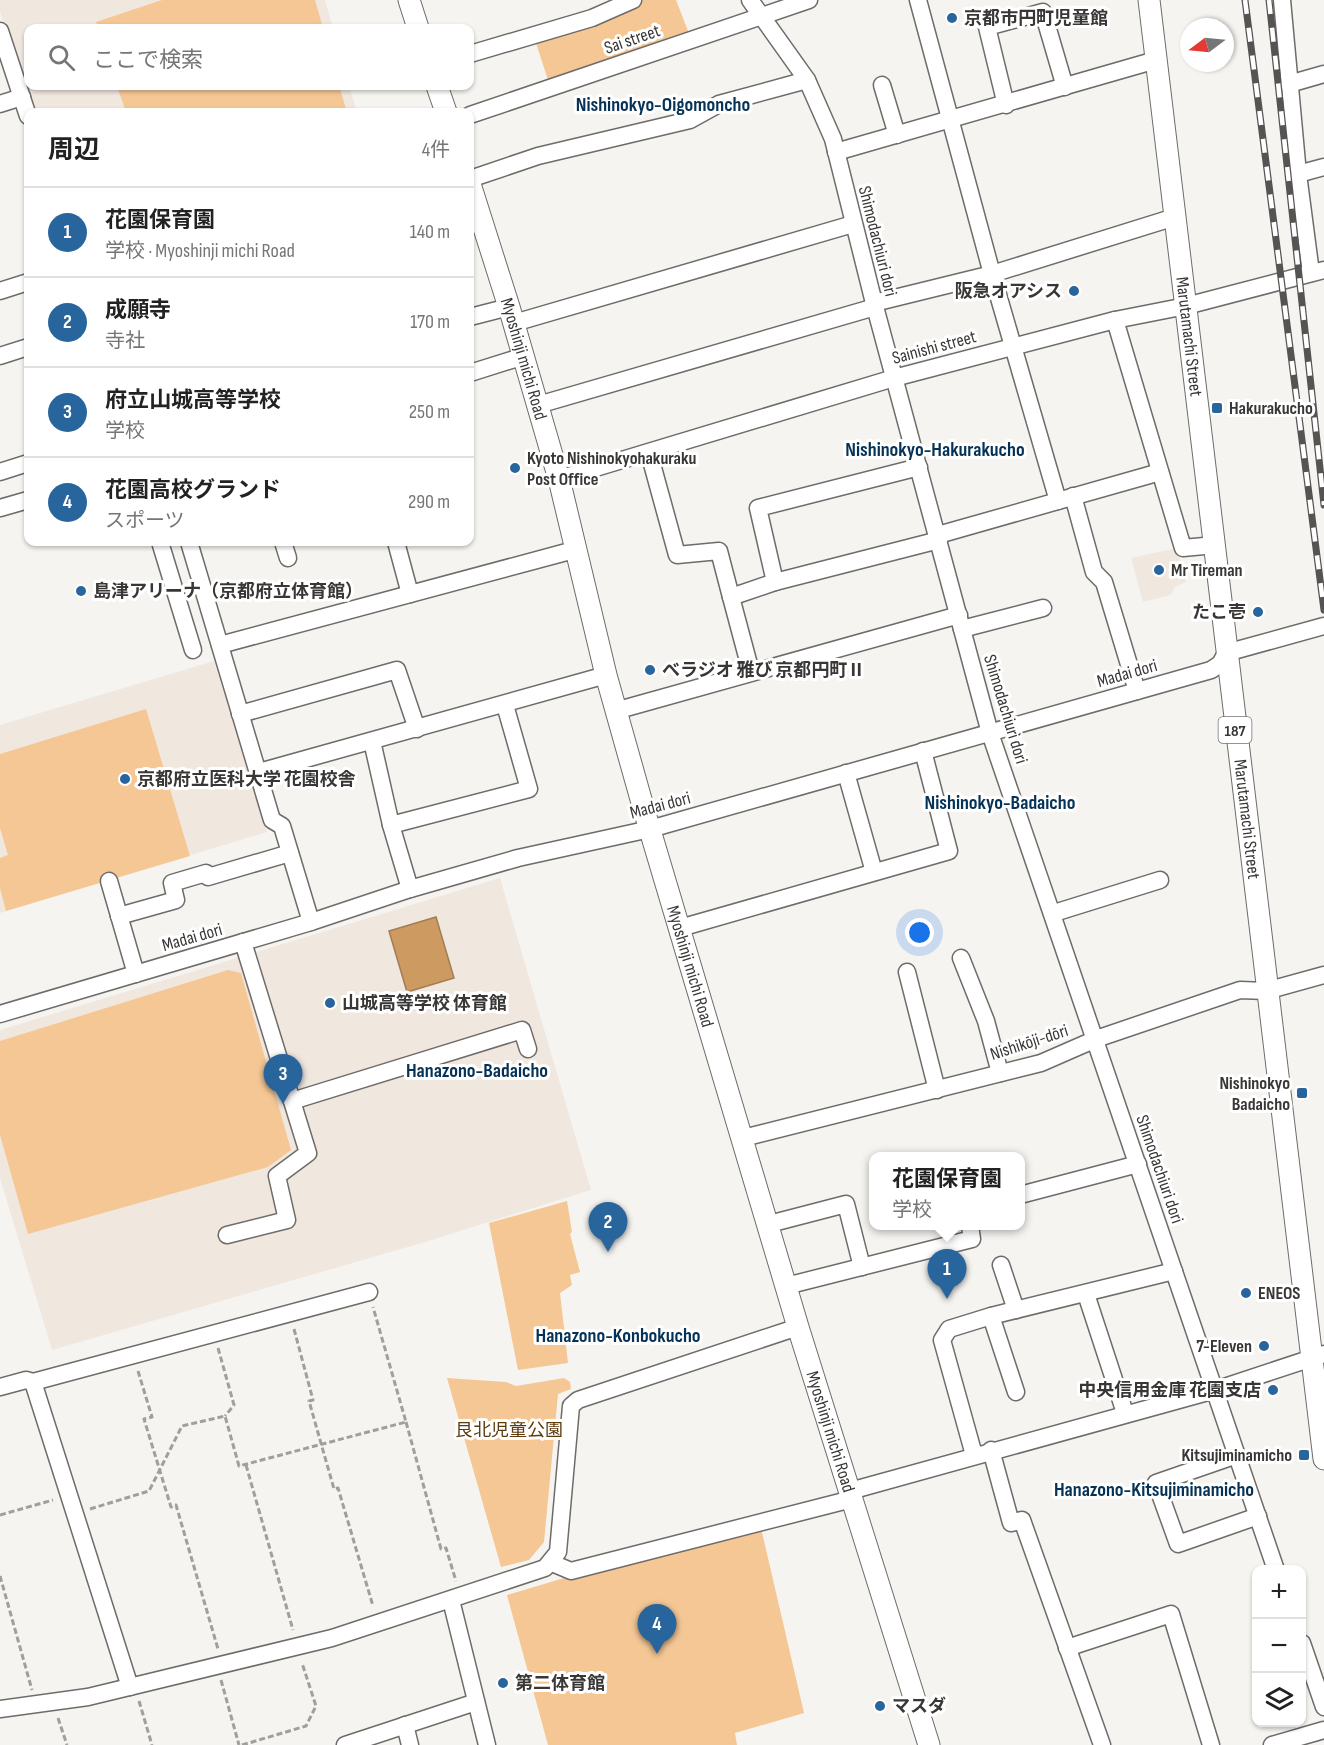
<!DOCTYPE html>
<html lang="ja">
<meta charset="utf-8">
<style>
body{margin:0;font-family:"Sofia Sans Condensed","Noto Sans JP",sans-serif;background:#f2f2f2;color:#222}
.controls{position:absolute;right:18px;bottom:18px;display:grid;overflow:hidden;border-radius:12px;box-shadow:0 2px 4px #0004}
.controls button{width:54px;height:54px;display:grid;place-items:center;padding:0;border:0;border-bottom:2px solid #e0e0e0;background:#fff;color:#222;font:30px sans-serif}
.compass{position:absolute;left:1180px;top:18px;width:54px;height:54px;border-radius:50%;background:#fff;box-shadow:0 2px 4px #0004;rotate:254deg}
.you{position:absolute;left:920px;top:933px;width:21px;height:21px;margin:-15px;border:4px solid #fff;border-radius:50%;background:#1a73e8;box-shadow:0 0 0 9px #1a73e833}
.badge{display:grid;place-items:center;width:39px;height:39px;border-radius:50%;background:#28659c;color:#fff;font-size:20px;font-weight:700}
.pin{position:absolute;translate:-50% -50px;filter:drop-shadow(0 2px 3px #0008)}
.pin::after{content:'';position:absolute;top:32px;width:21px;height:18px;background:inherit;clip-path:polygon(0 0,100% 0,50% 100%)}
.popup{position:absolute;left:869px;top:1152px;width:156px;height:78px;box-sizing:border-box;display:grid;place-content:center;border-radius:12px;background:#fff;filter:drop-shadow(0 2px 4px #0005);font-size:20px;white-space:nowrap;color:#767676}
.popup b{font-size:22px;color:#222}
.popup::after{content:'';position:absolute;left:50%;top:100%;margin-left:-12px;border:12px solid transparent;border-top-color:#fff}
.list{margin:0;padding:0;list-style:none}
h2{display:flex;justify-content:space-between;align-items:center;height:78px;margin:0;padding:0 24px;font-size:26px}
h2 small{font-size:20px;font-weight:400;color:#767676}
.list li{display:grid;grid-template-columns:39px 1fr auto;gap:18px;align-items:center;box-sizing:border-box;height:90px;padding:0 24px;border-top:2px solid #e0e0e0}
.list b{display:block;font-size:22px;white-space:nowrap}
.list p{margin:0;font-size:20px;white-space:nowrap;color:#767676}
.list em{font-size:20px;font-style:normal;color:#767676}
.icon{flex:none;width:33px;height:33px;fill:none;stroke:currentColor;stroke-width:2;stroke-linecap:round;stroke-linejoin:round}
.map{position:relative;flex:none;width:1324px;height:1745px;overflow:hidden}
.search{position:absolute;background:#fff;box-shadow:0 2px 4px #0004;left:24px;top:24px;width:450px;height:66px;display:flex;align-items:center;gap:15px;box-sizing:border-box;padding:0 21px;border-radius:12px;color:#767676;font-size:22px}
.panel{position:absolute;background:#fff;box-shadow:0 2px 4px #0004;left:24px;top:108px;width:450px;height:438px;border-radius:12px}
.map>svg:first-child{display:block}
.built{fill:#f0e7df}
.green{fill:#f5c795}
.water{fill:#cd9b62;stroke:#a17d55;stroke-width:1.5}
.lines{fill:none;stroke-linecap:round;stroke-linejoin:round}
.minor-casing{stroke:#6e6b69;stroke-width:19}
.major-casing{stroke:#6e6b69;stroke-width:23}
.path{stroke:#a19f9c;stroke-width:3;stroke-dasharray:6 3;stroke-linecap:butt}
.minor{stroke:#fff;stroke-width:16}
.major{stroke:#fff;stroke-width:21}
.rail-casing{stroke:#565453;stroke-width:7}
.rail{stroke:#fff;stroke-width:4.5;stroke-dasharray:14;stroke-linecap:butt}
.poi-dot{fill:#28659c;stroke:#fff;stroke-width:2}
.labels{text-anchor:middle;stroke-width:6;stroke-linejoin:round;paint-order:stroke}
.shield{fill:#fff;stroke:#747372;stroke-width:1.5}
.shield-label{font-size:16px;font-weight:bold;fill:#393736}
.poi-label{font-size:18px;font-weight:bold;fill:#393736;stroke:#fff;text-anchor:start}
.street-label{font-size:18px;fill:#393736;stroke:#fff}
.park-label{font-size:18px;fill:#5d3b0d;stroke:#fff}
.neighbourhood-label{font-size:20px;font-weight:bold;fill:#053256;stroke:#fff}
</style>
<div class="map">
<svg width="1324" height="1745" viewBox="0 0 1324 1745">
<rect width="100%" height="100%" fill="#f6f4f1"/>
<g class="built">
<polygon points="0,0 325,0 333,28 28,28 28,86 349,86 357,112 33,112 0,12"/>
<polygon points="1177,548 1186,582 1175,587 1171,595 1143,602 1131,558"/>
<polygon points="214,661 267,832 0,913 0,725"/>
<polygon points="500,878 591,1190 425,1242 52,1350 0,1178 0,1030"/>
</g>
<g class="green">
<polygon points="162,0 315,0 323,28 98,28 96,22"/>
<polygon points="642,0 676,0 688,31 548,80 535,40 599,20"/>
<polygon points="117,86 339,86 347,112 126,112"/>
<polygon points="146,709 190,856 6,911 0,888 0,858 8,855 0,828 0,754"/>
<polygon points="228,970 241,973 291,1150 268,1167 28,1234 0,1135 0,1041"/>
<polygon points="567,1201 572,1232 570,1234 580,1272 570,1275 572,1285 560,1293 568,1363 518,1370 489,1223"/>
<polygon points="447,1378 506,1382 516,1386 564,1378 570,1382 571,1389 558,1394 544,1542 529,1560 501,1567"/>
<polygon points="761,1528 804,1713 735,1733 737,1745 548,1745 507,1595 658,1550"/>
</g>
<polygon class="water" points="436,917 454,978 407,992 389,931"/>
<g class="lines">
<g class="minor-casing">
<g id="minor">
<polyline points="750,0 807,80 833,139 874,303 990,733 1276,1570"/>
<polyline points="918,0 992,274 1058,501"/>
<polyline points="1282,0 1298,174 1311,273"/>
<polyline points="0,31 28,116"/>
<polyline points="470,54 592,18 633,0"/>
<polyline points="1289,84 1324,74"/>
<polyline points="882,85 897,135"/>
<polyline points="0,104 22,97"/>
<polyline points="1006,105 987,27 1043,12 1065,87"/>
<polyline points="470,115 809,0"/>
<polyline points="836,152 1156,60"/>
<polyline points="1298,174 1324,167"/>
<polyline points="470,179 538,156 690,120 719,104 807,80"/>
<polyline points="0,291 28,282"/>
<polyline points="874,303 992,274 1175,217"/>
<polyline points="470,317 509,307"/>
<polyline points="1115,320 1183,548 1215,545"/>
<polyline points="514,323 853,224"/>
<polyline points="0,356 28,347"/>
<polyline points="470,373 524,356"/>
<polyline points="538,405 875,307"/>
<polyline points="649,453 677,555 719,551 731,597"/>
<polyline points="0,472 28,463"/>
<polyline points="559,479 894,378 1115,320 1186,306 1324,270"/>
<polyline points="1073,496 1094,572 1104,582 1137,691"/>
<polyline points="0,508 28,500"/>
<polyline points="938,535 1160,472"/>
<polyline points="160,542 193,650"/>
<polyline points="189,542 272,820 282,826 311,922"/>
<polyline points="283,542 288,558"/>
<polyline points="396,542 410,594"/>
<polyline points="775,582 758,508 919,467"/>
<polyline points="962,629 1043,608"/>
<polyline points="220,645 574,550"/>
<polyline points="751,672 731,597 775,582 939,540"/>
<polyline points="615,711 959,615"/>
<polyline points="240,714 397,670 417,729"/>
<polyline points="372,741 391,825 410,889"/>
<polyline points="259,772 606,675"/>
<polyline points="846,773 874,872"/>
<polyline points="391,825 529,789 505,705"/>
<polyline points="109,881 136,974"/>
<polyline points="1054,913 1160,880"/>
<polyline points="119,916 176,900 172,883 206,873 208,877 290,853"/>
<polyline points="680,928 949,851 923,751"/>
<polyline points="961,958 986,1021 1000,1073"/>
<polyline points="907,972 937,1090"/>
<polyline points="0,1014 311,922 410,889 518,858 650,829 1211,670 1220,664 1226,653 1324,626"/>
<polyline points="292,1101 522,1030 528,1049"/>
<polyline points="743,1138 1041,1063 1096,1039 1240,990 1266,991 1324,975"/>
<polyline points="1020,1195 1138,1164"/>
<polyline points="769,1224 846,1204 862,1267"/>
<polyline points="227,1235 287,1220 277,1176 308,1153 243,942"/>
<polyline points="1001,1265 1016,1310"/>
<polyline points="786,1286 972,1239 970,1226"/>
<polyline points="1086,1294 1125,1413"/>
<polyline points="991,1316 1016,1392"/>
<polyline points="33,1382 130,1687"/>
<polyline points="0,1387 26,1380 33,1382 369,1292"/>
<polyline points="991,1450 1011,1523 1022,1520 1102,1745"/>
<polyline points="974,1455 942,1340 949,1329 991,1316 1174,1271"/>
<polyline points="1237,1455 1156,1483 1178,1544 1258,1516"/>
<polyline points="850,1491 1215,1390 1324,1354"/>
<polyline points="552,1563 571,1571 852,1499"/>
<polyline points="451,1600 487,1745"/>
<polyline points="1302,1643 1324,1707"/>
<polyline points="1067,1648 1171,1614 1211,1745"/>
<polyline points="0,1709 88,1697 332,1638 545,1568 558,1552 571,1406 578,1400 798,1327"/>
<polyline points="405,1725 410,1745"/>
<polyline points="345,1745 476,1702"/>
<polyline points="1272,1745 1324,1730"/>
</g>
</g>
<g class="major-casing">
<g id="major">
<polyline points="409,0 418,28"/>
<path id="s1" d="M1149,0L1324,1459"/>
<polyline points="437,86 446,112"/>
<path id="s2" d="M470,184L509,307L559,479L606,675L644,810L798,1327L929,1745"/>
</g>
</g>
<g class="path">
<polyline points="294,1329 313,1400 309,1401 334,1489 338,1488 373,1606"/>
<polyline points="218,1348 234,1405 225,1416"/>
<polyline points="138,1371 152,1417 144,1419 171,1507 176,1505 218,1649"/>
<polyline points="406,1422 441,1549 446,1548 456,1581"/>
<polyline points="246,1465 293,1630"/>
<polyline points="90,1509 149,1491 182,1426 225,1416 239,1466 406,1422 373,1307"/>
<polyline points="0,1515 53,1500"/>
<polyline points="0,1576 32,1690"/>
<polyline points="221,1680 239,1745"/>
<polyline points="139,1701 152,1745"/>
<polyline points="58,1718 67,1745"/>
<polyline points="242,1745 306,1726 316,1706 302,1663"/>
</g>
<use href="#minor" class="minor"/>
<use href="#major" class="major"/>
<g class="rail-casing">
<g id="rail">
<polyline points="1245,0 1324,610"/>
<polyline points="1269,0 1324,505"/>
</g>
</g>
<use href="#rail" class="rail"/>
</g>
<g class="poi-dot">
<circle cx="952" cy="18" r="6"/>
<circle cx="1074" cy="291" r="6"/>
<rect x="1211" y="402" width="12" height="12" rx="3"/>
<circle cx="515" cy="468" r="6"/>
<circle cx="1159" cy="570" r="6"/>
<circle cx="81" cy="591" r="6"/>
<circle cx="1258" cy="612" r="6"/>
<circle cx="650" cy="670" r="6"/>
<circle cx="125" cy="779" r="6"/>
<circle cx="330" cy="1003" r="6"/>
<rect x="1296" y="1087" width="12" height="12" rx="3"/>
<circle cx="1246" cy="1293" r="6"/>
<circle cx="1264" cy="1346" r="6"/>
<circle cx="1273" cy="1390" r="6"/>
<rect x="1298" y="1449" width="12" height="12" rx="3"/>
<circle cx="503" cy="1683" r="6"/>
<circle cx="880" cy="1706" r="6"/>
</g>
<g class="labels">
<rect class="shield" x="1218.5" y="717" width="33" height="26" rx="4.5"/>
<g class="shield-label">
<text x="1235" y="736">187</text>
</g>
<g class="poi-label">
<text x="964" y="24">京都市円町児童館</text>
<text x="1062" y="297" text-anchor="end">阪急オアシス</text>
<text x="1229" y="414">Hakurakucho</text>
<text x="527" y="464">Kyoto Nishinokyohakuraku<tspan x="527" dy="21">Post Office</tspan></text>
<text x="1171" y="576">Mr Tireman</text>
<text x="93" y="597">島津アリーナ（京都府立体育館）</text>
<text x="1246" y="618" text-anchor="end">たこ壱</text>
<text x="662" y="676">べラジオ 雅び 京都円町Ⅱ</text>
<text x="137" y="785">京都府立医科大学 花園校舎</text>
<text x="342" y="1009">山城高等学校 体育館</text>
<text x="1290" y="1089" text-anchor="end">Nishinokyo<tspan x="1290" dy="21">Badaicho</tspan></text>
<text x="1258" y="1299">ENEOS</text>
<text x="1252" y="1352" text-anchor="end">7-Eleven</text>
<text x="1261" y="1396" text-anchor="end">中央信用金庫 花園支店</text>
<text x="1292" y="1461" text-anchor="end">Kitsujiminamicho</text>
<text x="515" y="1689">第二体育館</text>
<text x="892" y="1712">マスダ</text>
</g>
<g class="street-label">
<text transform="translate(632 39) rotate(-19)" y="6">Sai street</text>
<text transform="translate(878 241) rotate(76)" y="6">Shimodachiuri dori</text>
<text dy="6" stroke="none"><textPath href="#s1" startOffset="339">Marutamachi Street</textPath></text>
<text transform="translate(934 347) rotate(-15)" y="6">Sainishi street</text>
<text dy="6" stroke="none"><textPath href="#s2" startOffset="183">Myoshinji michi Road</textPath></text>
<text transform="translate(1127 673) rotate(-16)" y="6">Madai dori</text>
<text transform="translate(1006 709) rotate(73)" y="6">Shimodachiuri dori</text>
<text transform="translate(660 805) rotate(-15)" y="6">Madai dori</text>
<text dy="6" stroke="none"><textPath href="#s1" startOffset="825">Marutamachi Street</textPath></text>
<text transform="translate(192 937) rotate(-16)" y="6">Madai dori</text>
<text dy="6" stroke="none"><textPath href="#s2" startOffset="813">Myoshinji michi Road</textPath></text>
<text transform="translate(1029 1042) rotate(-18)" y="6">Nishikōji-dōri</text>
<text transform="translate(1160 1169) rotate(71)" y="6">Shimodachiuri dori</text>
<text dy="6" stroke="none"><textPath href="#s2" startOffset="1299">Myoshinji michi Road</textPath></text>
</g>
<g class="park-label">
<text x="509" y="1436">艮北児童公園</text>
</g>
<g class="neighbourhood-label">
<text x="663" y="111">Nishinokyo-Oigomoncho</text>
<text x="935" y="456">Nishinokyo-Hakurakucho</text>
<text x="1000" y="809">Nishinokyo-Badaicho</text>
<text x="477" y="1077">Hanazono-Badaicho</text>
<text x="618" y="1342">Hanazono-Konbokucho</text>
<text x="1154" y="1496">Hanazono-Kitsujiminamicho</text>
</g>
</g>
</svg>
<div class="controls">
<button>+</button>
<button>−</button>
<button><svg class="icon" aria-label="layers" viewBox="0 0 24 24"><path d="M12 4l9 5-9 5-9-5zM3 14l9 5 9-5"/></svg></button>
</div>
<svg class="compass" viewBox="-18 -18 36 36"><path d="M0-13l5 13h-10z" fill="#e53935"/><path d="M0 13l5-13h-10z" fill="#767676"/></svg>
<div class="you"></div>
<div class="pin badge" style="left:947px;top:1299px">1</div>
<div class="popup"><b>花園保育園</b>学校</div>
<div class="pin badge" style="left:608px;top:1252px">2</div>
<div class="pin badge" style="left:283px;top:1104px">3</div>
<div class="pin badge" style="left:657px;top:1654px">4</div>
<div class="search"><svg class="icon" aria-label="search" viewBox="0 0 24 24"><circle cx="10" cy="10" r="6"/><path d="M15 15l6 6"/></svg>ここで検索</div>
<section class="panel">
<h2>周辺<small>4件</small></h2>
<ul class="list">
<li><span class="badge">1</span><div><b>花園保育園</b><p>学校 · Myoshinji michi Road</p></div><em>140 m</em></li>
<li><span class="badge">2</span><div><b>成願寺</b><p>寺社</p></div><em>170 m</em></li>
<li><span class="badge">3</span><div><b>府立山城高等学校</b><p>学校</p></div><em>250 m</em></li>
<li><span class="badge">4</span><div><b>花園高校グランド</b><p>スポーツ</p></div><em>290 m</em></li>
</ul>
</section>
</div>
